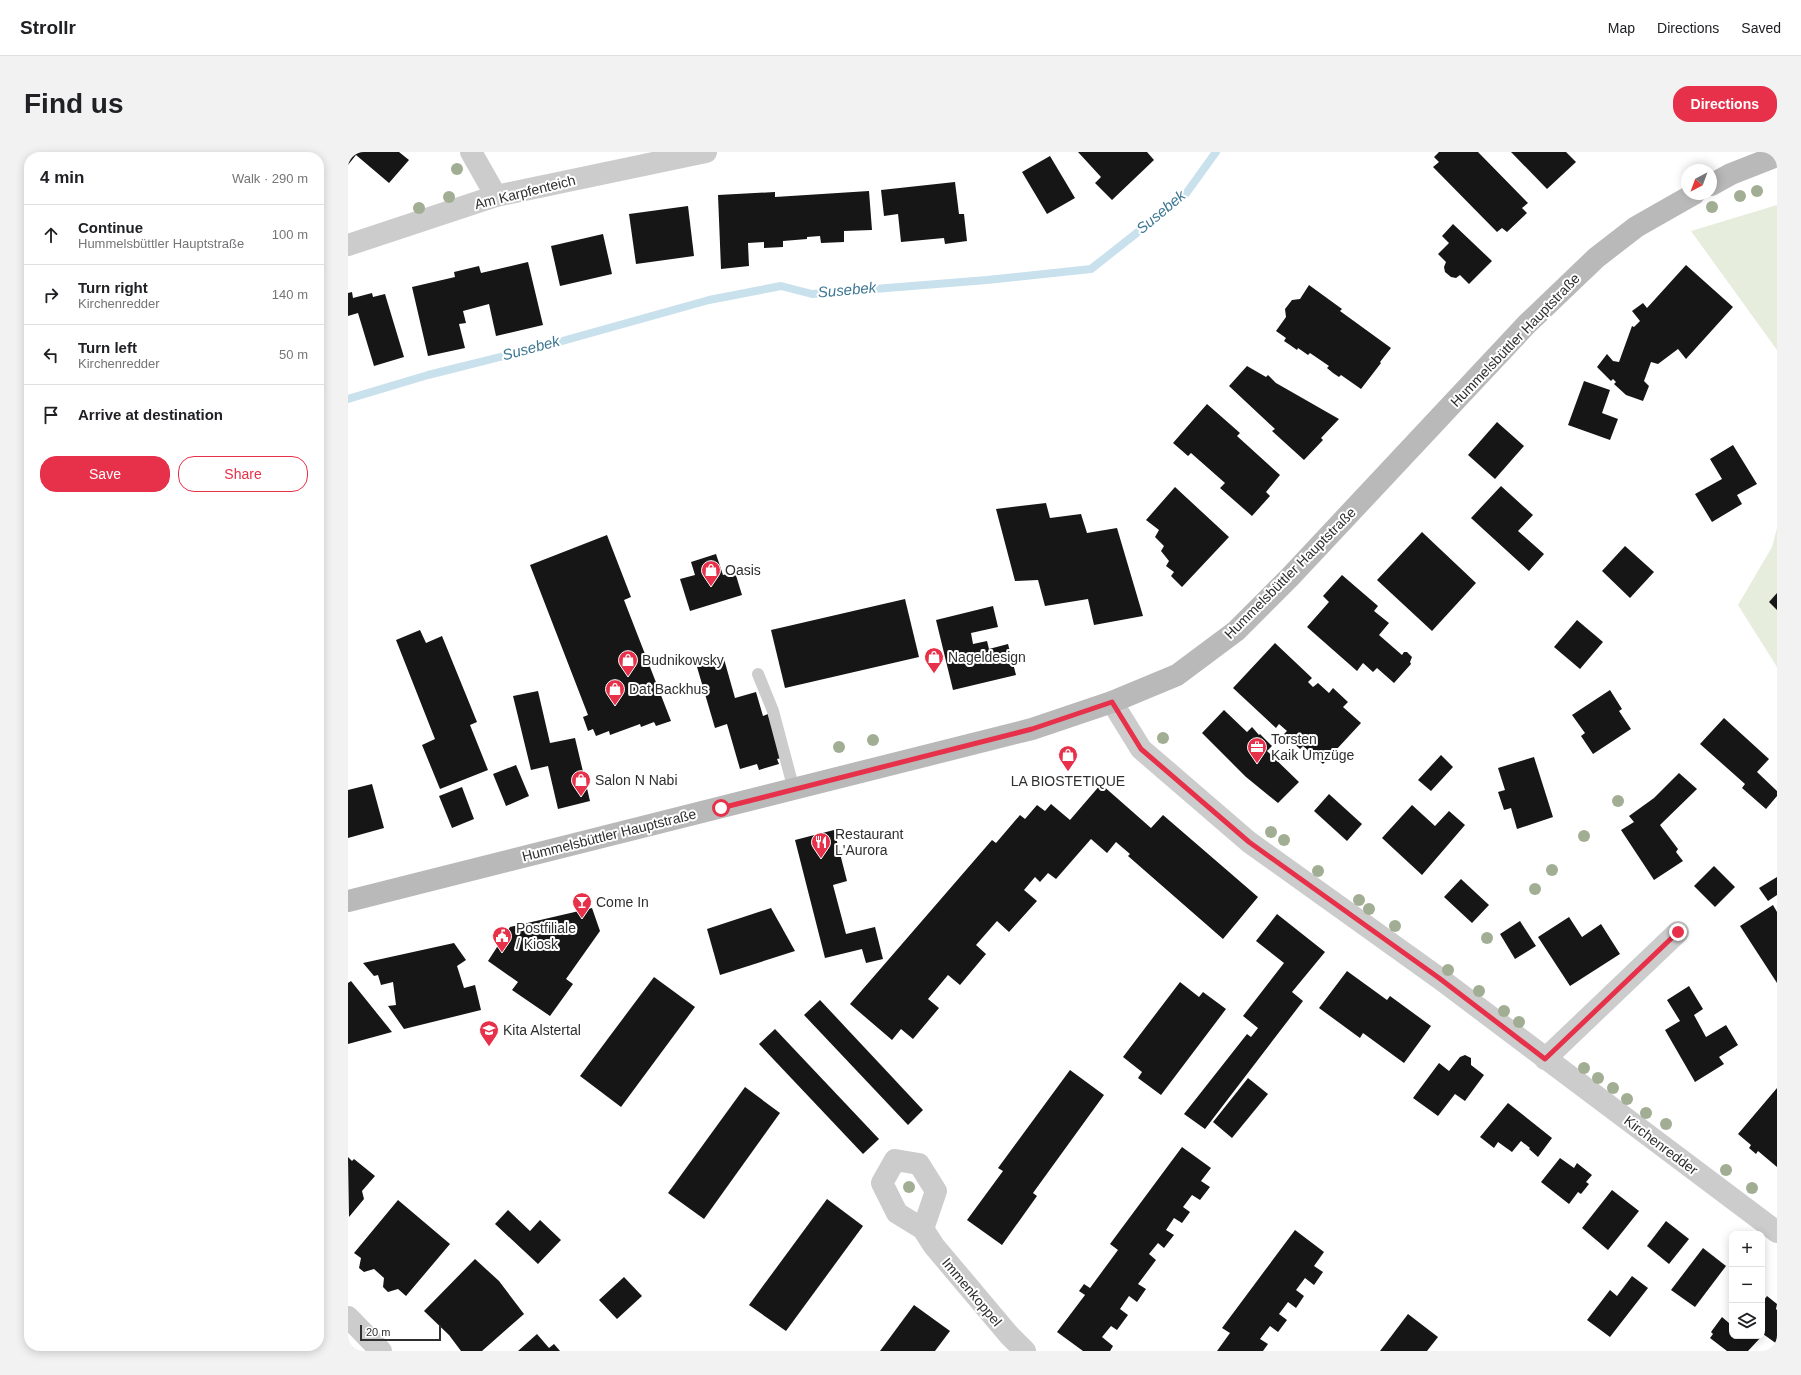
<!DOCTYPE html>
<meta charset="utf-8">
<style>
body{margin:0;font-family:Helvetica,sans-serif;background:#f2f2f2;color:#202124}
.controls{position:absolute;right:12px;bottom:12px;display:grid;overflow:hidden;border-radius:8px;box-shadow:0 2px 10px #0003}
.controls button{width:36px;height:36px;display:grid;place-items:center;padding:0;border:0;border-bottom:1px solid #e0e0e0;background:#fff;color:#202124;font:20px sans-serif}
.compass{position:absolute;left:1333px;top:12px;width:36px;height:36px;border-radius:50%;background:#fff;box-shadow:0 2px 10px #0003;rotate:221deg}
.scale{position:absolute;left:12px;bottom:10px;width:81px;box-sizing:border-box;padding-left:4px;border:2px solid #2f2f2f;border-top:0;font-size:11px;line-height:14px;white-space:nowrap;color:#2f2f2f;-webkit-text-stroke:3px #fff;paint-order:stroke}
.stop{position:absolute;width:12px;height:12px;margin:-9px;border:3px solid #e73049;border-radius:50%;background:#fff}
.stop.end{background:#e73049;border-color:#fff;box-shadow:0 1px 4px #0008}
.list{margin:0;padding:0;list-style:none}
h2{display:flex;justify-content:space-between;align-items:center;height:52px;margin:0;padding:0 16px;font-size:17px}
h2 small{font-size:13px;font-weight:400;color:#757577}
.list li{display:grid;grid-template-columns:26px 1fr auto;gap:12px;align-items:center;box-sizing:border-box;height:60px;padding:0 16px;border-top:1px solid #e0e0e0}
.list b{display:block;font-size:15px;white-space:nowrap}
.list p{margin:0;font-size:13px;white-space:nowrap;color:#757577}
.list em{font-size:13px;font-style:normal;color:#757577}
.actions{display:flex;gap:8px;padding:12px 16px}
.actions a{flex:1;padding:9px 0;border:1px solid #e73049;border-radius:16px;text-align:center;font-size:14px;color:#e73049}
.actions .main{background:#e73049;color:#fff}
.icon{flex:none;width:22px;height:22px;fill:none;stroke:currentColor;stroke-width:2;stroke-linecap:round;stroke-linejoin:round}
.map{position:relative;flex:none;width:1429px;height:1199px;overflow:hidden;border-radius:16px}
header{display:flex;align-items:center;gap:24px;box-sizing:border-box;height:56px;padding:0 20px;background:#fff;border-bottom:1px solid #e0e0e0}
header strong{font-size:19px}
nav{display:flex;gap:22px;margin-inline-start:auto;font-size:14px}
.intro{display:flex;align-items:center;justify-content:space-between;box-sizing:border-box;height:96px;padding:0 24px}
h1{margin:0;font-size:28px}
.button{padding:10px 18px;border-radius:16px;background:#e73049;color:#fff;font-size:14px;font-weight:700}
main{display:flex;gap:24px;padding:0 24px}
aside{flex:1;background:#fff;border-radius:16px;box-shadow:0 2px 10px #0003}
.map>svg:first-child{display:block}
.green{fill:#e6eddd}
.lines{fill:none;stroke-linecap:round;stroke-linejoin:round}
.stream{stroke:#c9e1ec;stroke-width:8}
.building{fill:#161616}
.service{stroke:#ccc;stroke-width:12}
.minor{stroke:#ccc;stroke-width:22}
.secondary{stroke:#b9b9b9;stroke-width:22}
.tree{fill:#a2ae94}
.route{stroke:#e73049;stroke-width:5}
.labels{text-anchor:middle;stroke-width:4;stroke-linejoin:round;paint-order:stroke}
.street-label{font-size:14px;fill:#2f2f2f;stroke:#fff}
.poi-label{font-size:14px;fill:#2f2f2f;stroke:#fff;text-anchor:start}
.water-label{font-size:15px;font-style:italic;fill:#3c7693;stroke:#fff}
</style>
<header>
<strong>Strollr</strong>
<nav><a>Map</a><a>Directions</a><a>Saved</a></nav>
</header>
<div class="intro"><h1>Find us</h1><a class="button">Directions</a></div>
<main>
<aside>
<h2>4 min<small>Walk · 290 m</small></h2>
<ul class="list">
<li><svg class="icon" aria-label="ahead" viewBox="0 0 24 24"><path d="M12 20V5M6 11l6-6 6 6"/></svg><div><b>Continue</b><p>Hummelsbüttler Hauptstraße</p></div><em>100 m</em></li>
<li><svg class="icon" aria-label="right" viewBox="0 0 24 24"><path d="M7 20v-9h11M14 6l5 5-5 5"/></svg><div><b>Turn right</b><p>Kirchenredder</p></div><em>140 m</em></li>
<li><svg class="icon" aria-label="left" viewBox="0 0 24 24"><path d="M17 20v-9H6M10 6l-5 5 5 5"/></svg><div><b>Turn left</b><p>Kirchenredder</p></div><em>50 m</em></li>
<li><svg class="icon" aria-label="arrive" viewBox="0 0 24 24"><path d="M6 21V4h12l-3 4 3 4H6"/></svg><div><b>Arrive at destination</b></div></li>
</ul>
<div class="actions"><a class="main">Save</a><a>Share</a></div>
</aside>
<div class="map">
<svg width="1429" height="1199" viewBox="0 0 1429 1199">
<rect width="100%" height="100%" fill="#fff"/>
<g class="green">
<polygon points="1429,53 1429,198 1343,79"/>
<polygon points="1429,376 1429,515 1390,453 1424,395"/>
</g>
<g class="lines">
<polyline class="stream" points="0,247 80,223 200,193 361,148 433,134 464,142 639,128 743,117 837,43 868,0"/>
</g>
<g class="building">
<polygon points="0,0 51,0 61,8 41,31 8,3 0,13"/>
<polygon points="730,0 799,0 806,8 764,48 747,31 753,25"/>
<polygon points="1091,0 1130,0 1180,51 1174,56 1179,61 1159,80 1154,76 1149,80 1085,15 1091,10 1086,5"/>
<polygon points="1163,0 1218,0 1228,10 1199,37"/>
<polygon points="702,4 727,46 699,62 674,20"/>
<polygon points="607,30 611,62 616,62 619,89 597,92 596,86 553,90 550,62 536,64 533,38"/>
<polygon points="521,39 524,78 496,79 496,90 473,91 472,84 459,85 459,87 435,89 435,95 416,96 416,90 400,91 401,114 373,117 370,43 427,40 427,45"/>
<polygon points="340,54 346,104 288,112 281,62"/>
<polygon points="1105,72 1144,109 1121,132 1112,123 1108,126 1103,125 1097,120 1096,115 1098,110 1090,102 1101,91 1094,84"/>
<polygon points="255,82 264,122 212,134 203,94"/>
<polygon points="180,110 195,173 148,184 141,152 115,159 118,171 111,172 117,196 80,204 64,135 107,125 106,120 131,114 133,121"/>
<polygon points="1338,113 1385,155 1338,207 1330,197 1310,212 1303,210 1296,229 1301,234 1295,249 1278,243 1266,232 1268,230 1265,227 1263,229 1249,215 1259,202 1265,209 1271,210 1284,174 1286,175 1292,169 1284,159 1295,151 1299,156"/>
<polygon points="961,133 994,157 992,159 1043,196 1032,210 1033,211 1013,237 993,223 991,225 985,221 979,216 981,214 962,201 960,203 950,196 949,198 942,193 936,189 938,186 928,179 938,165 937,157 944,148 952,147"/>
<polygon points="4,140 5,146 24,141 25,145 37,142 56,205 26,214 10,161 0,164 0,141"/>
<polygon points="899,214 918,225 920,223 928,231 991,267 973,286 975,288 956,308 924,279 927,277 881,234"/>
<polygon points="1236,229 1262,238 1254,261 1270,267 1262,288 1220,273"/>
<polygon points="859,252 892,281 889,284 932,323 918,340 922,344 904,364 872,336 877,331 843,301 840,304 825,291"/>
<polygon points="1149,270 1176,294 1147,327 1120,303"/>
<polygon points="1385,293 1409,332 1389,343 1394,352 1364,370 1347,342 1374,327 1362,307"/>
<polygon points="1153,334 1185,363 1170,379 1196,402 1181,419 1123,366"/>
<polygon points="827,335 881,385 834,435 823,424 826,420 818,414 821,409 813,399 816,394 807,385 811,378 798,368"/>
<polygon points="698,351 702,366 733,362 739,381 769,376 795,464 746,473 740,447 697,454 690,428 667,429 648,357"/>
<polygon points="1074,380 1128,431 1084,479 1029,428"/>
<polygon points="259,383 283,445 276,448 323,569 308,574 306,570 293,575 292,572 262,583 261,579 248,584 245,577 240,579 235,565 240,563 182,413"/>
<polygon points="1277,394 1306,420 1282,446 1254,419"/>
<polygon points="368,402 375,423 387,420 394,443 342,459 332,427 347,423 343,410"/>
<polygon points="994,423 1030,454 1026,459 1041,471 1031,483 1054,503 1056,500 1059,500 1064,505 1062,510 1063,512 1046,531 1029,516 1025,520 1015,511 1009,519 959,475 981,450 975,444"/>
<polygon points="1429,441 1429,458 1421,450"/>
<polygon points="557,447 571,505 437,536 423,478"/>
<polygon points="645,454 650,475 623,481 625,492 639,489 641,497 660,492 668,523 605,538 588,468"/>
<polygon points="1229,468 1255,490 1232,517 1206,495"/>
<polygon points="72,478 78,491 94,484 129,570 122,573 140,618 92,637 74,593 87,587 48,488"/>
<polygon points="927,491 964,526 960,530 965,535 970,531 981,541 985,536 1000,550 995,555 1013,571 975,612 955,594 952,597 936,582 939,579 931,572 928,576 885,536"/>
<polygon points="376,507 387,546 408,540 415,564 420,562 433,606 429,607 431,612 411,618 409,612 392,617 379,572 367,576 349,515"/>
<polygon points="1262,538 1274,557 1271,559 1283,577 1245,602 1233,584 1237,581 1224,563"/>
<polygon points="190,539 202,591 227,586 242,649 210,657 200,614 183,618 165,544"/>
<polygon points="876,558 899,580 904,575 911,583 912,582 924,594 919,599 951,630 930,651 898,625 854,581"/>
<polygon points="1376,566 1421,607 1409,620 1429,639 1429,644 1418,657 1394,636 1397,632 1352,592"/>
<polygon points="1093,603 1105,615 1083,639 1070,628"/>
<polygon points="1186,605 1205,665 1169,677 1163,656 1156,658 1150,640 1157,638 1150,616"/>
<polygon points="168,613 181,644 158,654 145,622"/>
<polygon points="1331,621 1349,637 1312,673 1330,697 1328,700 1335,709 1306,728 1273,678 1286,670 1281,664 1306,646"/>
<polygon points="24,632 36,676 0,686 0,638"/>
<polygon points="753,632 803,676 815,663 910,745 875,787 780,704 782,702 768,690 759,701 743,687 708,727 700,721 692,730 687,725 676,738 689,749 661,780 649,769 628,793 638,802 612,833 600,823 580,847 591,856 565,887 553,877 544,888 502,852 644,688 648,691 672,663 677,667 689,653 697,659 703,652 722,668"/>
<polygon points="114,635 126,667 104,676 91,644"/>
<polygon points="981,642 1014,672 999,689 966,659"/>
<polygon points="1064,653 1087,674 1101,659 1117,673 1074,723 1034,686"/>
<polygon points="486,678 499,729 485,733 498,782 527,775 535,807 518,811 514,797 477,806 447,688"/>
<polygon points="1366,714 1387,735 1367,755 1346,734"/>
<polygon points="1429,725 1429,743 1420,749 1411,736"/>
<polygon points="1113,727 1141,753 1124,771 1096,745"/>
<polygon points="1425,753 1429,760 1429,831 1392,774"/>
<polygon points="244,756 252,779 218,827 225,832 202,864 164,838 170,830 140,809 162,775"/>
<polygon points="423,756 447,799 372,823 359,777"/>
<polygon points="929,762 977,800 944,840 955,849 857,977 836,962 899,882 903,885 910,876 895,864 936,811 908,789"/>
<polygon points="1221,765 1234,785 1253,772 1272,802 1222,834 1190,785"/>
<polygon points="1172,769 1188,794 1167,807 1152,782"/>
<polygon points="106,791 118,808 109,814 116,836 127,833 133,858 56,877 40,854 48,853 45,830 33,833 30,823 26,824 15,811"/>
<polygon points="999,819 1039,848 1042,844 1083,874 1056,911 1015,881 1012,886 971,856"/>
<polygon points="306,825 347,855 273,955 232,924"/>
<polygon points="3,829 44,880 0,892 0,831"/>
<polygon points="832,830 851,845 855,840 878,857 813,943 790,926 794,920 775,905"/>
<polygon points="1341,834 1355,857 1346,863 1358,885 1378,873 1390,893 1371,905 1376,912 1347,930 1317,878 1332,869 1319,848"/>
<polygon points="472,848 575,958 560,973 456,863"/>
<polygon points="427,877 531,987 515,1002 411,892"/>
<polygon points="1117,903 1123,906 1123,913 1136,923 1117,949 1107,942 1090,964 1065,946 1091,911 1101,919 1112,905"/>
<polygon points="722,918 756,943 685,1041 689,1044 654,1093 619,1068 655,1019 650,1016"/>
<polygon points="900,926 920,942 884,986 865,970"/>
<polygon points="397,935 432,961 356,1067 320,1041"/>
<polygon points="1429,936 1429,1015 1410,999 1408,1002 1401,996 1403,993 1390,982"/>
<polygon points="1160,951 1204,986 1190,1005 1181,997 1182,996 1173,989 1164,1000 1150,990 1146,996 1132,985"/>
<polygon points="834,995 863,1016 853,1029 862,1035 852,1048 844,1043 835,1055 842,1060 834,1071 826,1066 818,1078 826,1083 816,1096 810,1091 801,1102 808,1108 790,1132 798,1137 789,1150 781,1144 772,1157 780,1163 769,1178 763,1174 754,1185 765,1194 762,1199 735,1199 709,1180 737,1143 731,1139 736,1132 742,1136 770,1098 762,1092"/>
<polygon points="0,1005 4,1009 6,1007 27,1024 14,1039 16,1047 1,1065"/>
<polygon points="1212,1006 1226,1016 1229,1011 1244,1023 1238,1030 1241,1032 1233,1042 1230,1040 1221,1052 1193,1030"/>
<polygon points="1264,1038 1291,1059 1260,1098 1234,1076"/>
<polygon points="479,1047 515,1074 438,1179 401,1153"/>
<polygon points="50,1048 102,1092 58,1144 50,1137 40,1140 35,1135 36,1126 26,1117 16,1120 11,1116 13,1106 6,1101"/>
<polygon points="160,1058 182,1079 192,1068 213,1088 190,1112 147,1072"/>
<polygon points="1318,1069 1341,1087 1321,1112 1299,1094"/>
<polygon points="947,1078 976,1100 966,1114 975,1120 966,1133 957,1126 948,1138 956,1144 948,1156 940,1150 931,1162 939,1168 930,1180 922,1174 912,1187 920,1192 915,1199 869,1199 882,1181 874,1176"/>
<polygon points="1355,1096 1378,1114 1347,1155 1323,1138"/>
<polygon points="127,1107 151,1129 176,1162 134,1199 113,1199 101,1183 76,1159"/>
<polygon points="1284,1124 1300,1136 1262,1185 1239,1168 1262,1138 1269,1144"/>
<polygon points="276,1125 294,1144 269,1167 251,1148"/>
<polygon points="1419,1144 1429,1152 1428,1157 1429,1158 1429,1192 1415,1182 1414,1184 1414,1147 1416,1148"/>
<polygon points="566,1153 602,1179 587,1199 532,1199"/>
<polygon points="1060,1162 1090,1185 1079,1199 1032,1199"/>
<polygon points="1374,1165 1381,1171 1384,1167 1384,1184 1414,1184 1400,1199 1379,1199 1362,1186 1365,1182 1363,1180"/>
<polygon points="189,1182 201,1196 206,1192 212,1199 170,1199"/>
</g>
<g class="lines">
<polyline class="service" points="410,522 425,559 446,638"/>
<g class="minor">
<polyline points="123,0 148,44"/>
<polyline points="0,93 148,44 358,0"/>
<polyline points="764,550 793,597 901,690 1091,826 1429,1080"/>
<polyline points="1197,907 1330,780"/>
<polyline points="575,1077 588,1039 571,1012 547,1008 534,1031 549,1061 575,1077 586,1094 661,1183 677,1199"/>
<polyline points="0,1165 33,1199"/>
</g>
<g class="secondary">
<polyline points="1363,33 1383,22 1429,4"/>
<polyline points="0,749 684,577 764,550 829,523 888,479 942,425 1179,172 1248,106 1288,75 1346,42"/>
</g>
</g>
<g class="tree">
<circle cx="109" cy="17" r="6"/>
<circle cx="1409" cy="39" r="6"/>
<circle cx="1392" cy="44" r="6"/>
<circle cx="101" cy="45" r="6"/>
<circle cx="1364" cy="55" r="6"/>
<circle cx="71" cy="56" r="6"/>
<circle cx="815" cy="586" r="6"/>
<circle cx="525" cy="588" r="6"/>
<circle cx="491" cy="595" r="6"/>
<circle cx="1270" cy="649" r="6"/>
<circle cx="923" cy="680" r="6"/>
<circle cx="1236" cy="684" r="6"/>
<circle cx="936" cy="688" r="6"/>
<circle cx="1204" cy="718" r="6"/>
<circle cx="970" cy="719" r="6"/>
<circle cx="1187" cy="737" r="6"/>
<circle cx="1011" cy="748" r="6"/>
<circle cx="1021" cy="757" r="6"/>
<circle cx="1047" cy="774" r="6"/>
<circle cx="1139" cy="786" r="6"/>
<circle cx="1100" cy="818" r="6"/>
<circle cx="1131" cy="839" r="6"/>
<circle cx="1156" cy="859" r="6"/>
<circle cx="1171" cy="870" r="6"/>
<circle cx="1236" cy="916" r="6"/>
<circle cx="1250" cy="926" r="6"/>
<circle cx="1265" cy="936" r="6"/>
<circle cx="1279" cy="947" r="6"/>
<circle cx="1298" cy="961" r="6"/>
<circle cx="1318" cy="972" r="6"/>
<circle cx="1378" cy="1018" r="6"/>
<circle cx="561" cy="1035" r="6"/>
<circle cx="1404" cy="1036" r="6"/>
</g>
<g class="lines">
<polyline class="route" points="373,656 684,577 764,550 793,597 901,690 1091,826 1197,907 1330,780"/>
</g>
<defs>
<g id="shop-pin" transform="scale(1)"><path d="M0 17L-7.5 6A9.5 9.5 0 1 1 7.5 6Z" fill="#e73049" stroke="#fff"/><path d="M-5-2.5h2.3a2.7 3.5 0 0 1 5.4 0H5L5.5 6h-11ZM-1.5-2.5h3a1.5 2.3 0 0 0-3 0Z" fill="#fff"/></g>
<g id="office-pin" transform="scale(1)"><path d="M0 17L-7.5 6A9.5 9.5 0 1 1 7.5 6Z" fill="#e73049" stroke="#fff"/><path d="M-6-3h4V-5.5h4V-3h4V5H-6ZM-1-4.5V-3h2v-1.5ZM-6 0V1H6V0Z" fill="#fff"/></g>
<g id="restaurant-pin" transform="scale(1)"><path d="M0 17L-7.5 6A9.5 9.5 0 1 1 7.5 6Z" fill="#e73049" stroke="#fff"/><path d="M-5-6h1v4h1v-4h1v4h1v-4h1v5L-1.5 .5V6h-2V.5L-5-1ZM5-6V6H3V1.5H1.5Q1.5-4 5-6Z" fill="#fff"/></g>
<g id="bar-pin" transform="scale(1)"><path d="M0 17L-7.5 6A9.5 9.5 0 1 1 7.5 6Z" fill="#e73049" stroke="#fff"/><path d="M-6-5H6L.8 .8V4.5H3.5V6h-7V4.5H-.8V.8Z" fill="#fff"/></g>
<g id="civic-pin" transform="scale(1)"><path d="M0 17L-7.5 6A9.5 9.5 0 1 1 7.5 6Z" fill="#e73049" stroke="#fff"/><path d="M-.6-6.5H3V-4.5H.6V-3L4-1V1h2V6H-6V1h2V-1L-.6-3ZM-1.2 2.5V6h2.4V2.5Z" fill="#fff"/></g>
<g id="school-pin" transform="scale(1)"><path d="M0 17L-7.5 6A9.5 9.5 0 1 1 7.5 6Z" fill="#e73049" stroke="#fff"/><path d="M0-5L7-2L0 1L-7-2ZM-4 1L0 2.5L4 1V4Q0 6-4 4Z" fill="#fff"/></g>
</defs>
<g fill-rule="evenodd">
<use href="#shop-pin" x="363" y="418"/>
<use href="#shop-pin" x="586" y="505"/>
<use href="#shop-pin" x="280" y="508"/>
<use href="#shop-pin" x="267" y="537"/>
<use href="#office-pin" x="909" y="595"/>
<use href="#shop-pin" x="720" y="603"/>
<use href="#shop-pin" x="233" y="628"/>
<use href="#restaurant-pin" x="473" y="690"/>
<use href="#bar-pin" x="234" y="750"/>
<use href="#civic-pin" x="154" y="784"/>
<use href="#school-pin" x="141" y="878"/>
</g>
<g class="labels">
<g class="street-label">
<text transform="translate(177 40) rotate(-14)" y="5">Am Karpfenteich</text>
<text transform="translate(1167 188) rotate(-46)" y="5">Hummelsbüttler Hauptstraße</text>
<text transform="translate(942 421) rotate(-45)" y="5">Hummelsbüttler Hauptstraße</text>
<text transform="translate(261 683) rotate(-14)" y="5">Hummelsbüttler Hauptstraße</text>
<text transform="translate(1313 993) rotate(37)" y="5">Kirchenredder</text>
<text transform="translate(624 1140) rotate(50)" y="5">Immenkoppel</text>
</g>
<g class="poi-label">
<text x="377" y="423">Oasis</text>
<text x="600" y="510">Nageldesign</text>
<text x="294" y="513">Budnikowsky</text>
<text x="281" y="542">Dat Backhus</text>
<text x="923" y="592">Torsten<tspan x="923" dy="16">Kaik Umzüge</tspan></text>
<text x="247" y="633">Salon N Nabi</text>
<text x="720" y="634" text-anchor="middle">LA BIOSTETIQUE</text>
<text x="487" y="687">Restaurant<tspan x="487" dy="16">L'Aurora</tspan></text>
<text x="248" y="755">Come In</text>
<text x="168" y="781">Postfiliale<tspan x="168" dy="16">/ Kiosk</tspan></text>
<text x="155" y="883">Kita Alstertal</text>
</g>
<g class="water-label">
<text transform="translate(813 60) rotate(-40)" y="5">Susebek</text>
<text transform="translate(499 138) rotate(-5)" y="5">Susebek</text>
<text transform="translate(183 196) rotate(-15)" y="5">Susebek</text>
</g>
</g>
</svg>
<div class="controls">
<button>+</button>
<button>−</button>
<button><svg class="icon" aria-label="layers" viewBox="0 0 24 24"><path d="M12 4l9 5-9 5-9-5zM3 14l9 5 9-5"/></svg></button>
</div>
<svg class="compass" viewBox="-18 -18 36 36"><path d="M0-13l5 13h-10z" fill="#e53935"/><path d="M0 13l5-13h-10z" fill="#757577"/></svg>
<div class="scale">20 m</div>
<div class="stop" style="left:373px;top:656px"></div>
<div class="stop end" style="left:1330px;top:780px"></div>
</div>
</main>
